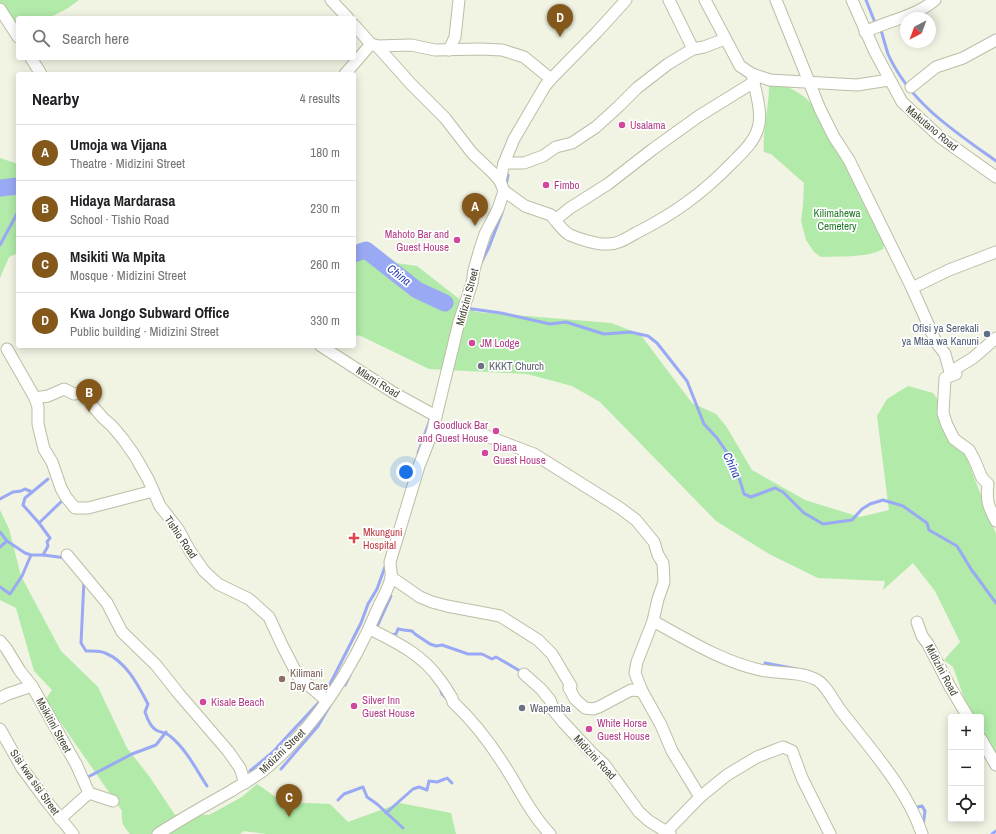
<!DOCTYPE html>
<meta charset="utf-8">
<style>
body{margin:0;font-family:"Archivo Narrow",sans-serif;background:#f2f2f2;color:#202124}
.controls{position:absolute;right:12px;bottom:12px;display:grid;overflow:hidden;border-radius:4px;box-shadow:0 2px 10px #0003}
.controls button{width:36px;height:36px;display:grid;place-items:center;padding:0;border:0;border-bottom:1px solid #e0e0e0;background:#fff;color:#202124;font:20px sans-serif}
.compass{position:absolute;left:900px;top:12px;width:36px;height:36px;border-radius:50%;background:#fff;box-shadow:0 2px 10px #0003;rotate:221deg}
.you{position:absolute;left:406px;top:472px;width:14px;height:14px;margin:-10px;border:3px solid #fff;border-radius:50%;background:#1a73e8;box-shadow:0 0 0 6px #1a73e833}
.badge{display:grid;place-items:center;width:26px;height:26px;border-radius:50%;background:#84571a;color:#fff;font-size:13px;font-weight:700}
.pin{position:absolute;translate:-50% -33px;filter:drop-shadow(0 1px 2px #0008)}
.pin::after{content:'';position:absolute;top:21px;width:14px;height:12px;background:inherit;clip-path:polygon(0 0,100% 0,50% 100%)}
.list{margin:0;padding:0;list-style:none}
h2{display:flex;justify-content:space-between;align-items:center;height:52px;margin:0;padding:0 16px;font-size:17px}
h2 small{font-size:13px;font-weight:400;color:#757577}
.list li{display:grid;grid-template-columns:26px 1fr auto;gap:12px;align-items:center;box-sizing:border-box;height:56px;padding:0 16px;border-top:1px solid #e0e0e0}
.list b{display:block;font-size:15px;white-space:nowrap}
.list p{margin:0;font-size:13px;white-space:nowrap;color:#757577}
.list em{font-size:13px;font-style:normal;color:#757577}
.icon{flex:none;width:22px;height:22px;fill:none;stroke:currentColor;stroke-width:2;stroke-linecap:round;stroke-linejoin:round}
.map{position:relative;flex:none;width:996px;height:834px;overflow:hidden}
.search{position:absolute;background:#fff;box-shadow:0 2px 10px #0003;left:16px;top:16px;width:340px;height:44px;display:flex;align-items:center;gap:10px;box-sizing:border-box;padding:0 14px;border-radius:4px;color:#757577;font-size:15px}
.panel{position:absolute;background:#fff;box-shadow:0 2px 10px #0003;left:16px;top:72px;width:340px;height:276px;border-radius:4px}
.map>svg:first-child{display:block}
.green{fill:#b1eaa9}
.lines{fill:none;stroke-linecap:round;stroke-linejoin:round}
.stream{stroke:#9aa9f4;stroke-width:3}
.river{stroke:#9aa9f4;stroke-width:17}
.minor-casing{stroke:#bcbea5;stroke-width:13}
.minor{stroke:#fff;stroke-width:11}
.hotel-dot{fill:#d1479c;stroke:#fff;stroke-width:1.5}
.service-dot{fill:#5c6f8a;stroke:#fff;stroke-width:1.5}
.worship-dot{fill:#6b7280;stroke:#fff;stroke-width:1.5}
.health-dot{fill:#e0444e;stroke:#fff;stroke-width:1.5}
.education-dot{fill:#8d6e63;stroke:#fff;stroke-width:1.5}
.labels{text-anchor:middle;stroke-width:3.5;stroke-linejoin:round;paint-order:stroke}
.hotel-label{font-size:11px;fill:#b23c85;stroke:#fff;text-anchor:start}
.street-label{font-size:11px;fill:#444533;stroke:#fff}
.park-label{font-size:11px;fill:#237928;stroke:#fff}
.service-label{font-size:11px;fill:#4e5e75;stroke:#fff;text-anchor:end}
.worship-label{font-size:11px;fill:#5b616d;stroke:#fff;text-anchor:start}
.health-label{font-size:11px;fill:#be3a42;stroke:#fff;text-anchor:start}
.education-label{font-size:11px;fill:#785e54;stroke:#fff;text-anchor:start}
.water-label{font-size:12px;font-style:italic;fill:#273cb6;stroke:#fff}
</style>
<div class="map">
<svg width="996" height="834" viewBox="0 0 996 834">
<rect width="100%" height="100%" fill="#f1f3e3"/>
<g class="green">
<polygon points="0,0 79,0 68,8 49,18 18,18 18,34 0,5"/>
<path d="M775,82C796,90 803,94 819,111L886,237L883,249C868,258 838,256 821,257L814,252L806,240L801,221L803,205L804,183L771,154L764,152C762,130 769,108 769,86Z"/>
<polygon points="0,158 18,164 18,253 9,257 0,278"/>
<polygon points="354,257 417,266 476,312 611,323 640,334 692,403 716,414 726,426 752,470 805,500 860,517 889,510 877,416 887,399 908,386 933,393 950,415 996,534 996,761 981,734 981,717 971,717 953,667 944,660 960,642 935,591 913,563 883,590 885,581 818,578 771,555 716,521 600,402 572,386 527,374 429,369 361,336 354,335"/>
<path d="M0,510L9,529L21,576L61,651L98,687L127,748L149,776L175,815L180,814L209,815L242,797L257,784L283,802L330,804L348,822L400,803L451,813L456,834H266L244,831L240,834H130C123,826 121,822 122,811L45,700L52,690L34,671L16,608L0,600Z"/>
</g>
<g class="lines">
<g class="stream">
<polyline points="866,0 876,25"/>
<path d="M880,27C883,36 885,45 888,54C910,103 954,131 996,161"/>
<polyline points="506,185 508,175"/>
<polyline points="0,245 18,212"/>
<polyline points="481,263 489,247 502,213"/>
<polyline points="465,308 501,313 550,324 566,322 604,334 630,332 648,336 657,343 687,381 704,424 717,438 726,451 738,474 744,494 751,497 775,488 783,492 804,513 823,524 852,520 862,509 870,504 883,500 903,506 927,523 929,530 957,546 971,569 996,603"/>
<polyline points="418,453 431,417"/>
<polyline points="0,499 13,492 21,491 25,489 32,492"/>
<polyline points="39,523 23,505 25,498 48,479"/>
<polyline points="0,532 7,541 25,553 31,555 43,555 66,558"/>
<polyline points="0,547 7,541"/>
<polyline points="43,555 48,546 47,542 50,538 39,523 64,499"/>
<path d="M84,580L81,643L86,651C92,651 99,650 105,653C126,661 138,685 148,704L145,712C147,718 151,727 156,730C161,733 166,732 170,736C186,749 196,769 207,786"/>
<polyline points="0,587 10,594 22,576 31,555"/>
<polyline points="376,629 391,596"/>
<polyline points="390,635 396,634 398,629 404,630 412,631 415,634 430,644 436,646 442,645 468,654 482,654 492,659 496,657 522,672"/>
<polyline points="765,663 797,669"/>
<polyline points="345,685 350,675"/>
<polyline points="440,688 442,694 446,698"/>
<polyline points="281,743 323,698 361,623 368,604 377,589 386,564"/>
<polyline points="281,769 318,726 332,702"/>
<polyline points="250,771 274,751 280,744"/>
<polyline points="86,778 132,754 156,745 166,732"/>
<polyline points="447,778 452,783"/>
<polyline points="338,800 344,794 363,787 367,797 377,804 403,828"/>
<polyline points="914,808 922,806 925,811 923,826"/>
<polyline points="386,813 413,789 419,787 427,790 429,781 437,782 445,779"/>
<polyline points="992,834 996,831"/>
</g>
<g class="river">
<polyline points="0,188 18,186"/>
<polyline points="354,254 366,250 417,290 445,303"/>
</g>
<g class="minor-casing">
<g id="minor">
<polyline points="331,0 348,18"/>
<polyline points="669,0 693,49"/>
<polyline points="705,0 740,66 752,74 770,80 839,84 857,85 889,80"/>
<polyline points="776,0 820,109 834,137 849,160 912,288 936,342 945,354 950,372"/>
<polyline points="852,0 875,52 902,102 941,138 996,177"/>
<polyline points="0,9 18,37"/>
<polyline points="354,25 371,44 377,46 411,84 445,118 472,153 493,173 500,181"/>
<path d="M865,32C887,21 917,16 935,0"/>
<polyline points="377,46 411,45 435,50 481,49 502,50 524,57 551,79"/>
<polyline points="449,50 455,37 459,0"/>
<polyline points="31,58 41,74"/>
<polyline points="345,74 371,44"/>
<polyline points="911,87 936,67 963,58 996,40"/>
<polyline points="504,163 524,163 543,156 556,147 572,143 596,127 619,106 637,88 668,64 693,49 704,47 725,39"/>
<polyline points="504,191 525,206 551,215 555,220 570,208 608,184 653,149 699,116 754,82"/>
<path d="M555,220C559,225 564,232 570,235C579,239 598,245 608,244C619,244 627,238 636,233C674,214 703,193 733,162C743,152 754,142 758,128C763,114 755,89 752,74"/>
<polyline points="912,288 949,270 996,252"/>
<polyline points="321,346 394,393 436,416"/>
<polyline points="7,349 35,398 38,407 38,424 44,449 52,462 61,488 66,497 75,508 88,508 153,491"/>
<polyline points="950,372 973,358 996,338"/>
<path d="M953,373L956,374L945,378L943,413L947,425L954,439L969,450L974,459L982,478L988,484C986,500 988,506 996,521"/>
<polyline points="35,398 48,396 64,389 74,394 81,393 83,395 103,418 112,426 123,439 135,456 148,479 160,506 178,529 190,551 204,571 218,584 249,599 269,617 282,645 298,676 327,701"/>
<polyline points="432,433 446,436 456,431 484,435 534,454 620,508 636,520 654,542 658,555 663,563 664,582 658,599 653,621 637,662 635,673 642,691 661,725 672,751 700,797"/>
<polyline points="67,555 107,603 122,632 156,665 179,694 228,751 240,768 245,783"/>
<polyline points="391,577 420,597 432,602 447,606 500,616 538,640 552,654 571,686 569,688 575,699 585,708 593,709 599,707 631,690 642,691"/>
<path d="M653,621C688,640 721,661 760,670C779,674 800,671 817,680C826,685 834,702 841,711C869,747 908,790 922,834"/>
<polyline points="917,622 922,636 928,644 949,685 968,717"/>
<path d="M370,629C396,642 423,655 440,680C445,686 448,692 452,698L453,702C472,720 488,740 502,762C518,786 530,813 550,834"/>
<polyline points="0,641 6,648 20,671 32,686 76,764 89,793 113,801"/>
<polyline points="524,674 541,689 550,700 554,711 563,722 591,752 604,764 639,812 649,821 670,834"/>
<polyline points="0,698 8,694 32,686"/>
<polyline points="0,729 22,768 48,803 73,834"/>
<polyline points="981,739 996,765"/>
<polyline points="60,819 89,793"/>
<polyline points="667,831 700,797 727,775 757,757 783,747 792,751 802,778 830,834"/>
<path d="M158,834C181,819 206,805 231,791C242,784 254,778 264,770C315,728 353,668 378,608C382,599 390,586 391,577C392,573 390,567 390,562L419,466L432,433L459,322L472,283L474,270L480,249L485,234L498,209L504,191L500,181L504,163L514,139L545,86L551,79L597,32L626,0"/>
</g>
</g>
<use href="#minor" class="minor"/>
</g>
<g class="hotel-dot">
<circle cx="622" cy="125" r="4"/>
<circle cx="546" cy="185" r="4"/>
<circle cx="457" cy="240" r="4"/>
<circle cx="472" cy="343" r="4"/>
<circle cx="496" cy="431" r="4"/>
<circle cx="485" cy="453" r="4"/>
<circle cx="203" cy="702" r="4"/>
<circle cx="354" cy="706" r="4"/>
<circle cx="589" cy="729" r="4"/>
</g>
<circle class="service-dot" cx="987" cy="334" r="4"/>
<g class="worship-dot">
<circle cx="481" cy="366" r="4"/>
<circle cx="522" cy="708" r="4"/>
</g>
<path class="health-dot" d="M352 532h4v4h4v4h-4v4h-4v-4h-4v-4h4z"/>
<circle class="education-dot" cx="282" cy="679" r="4"/>
<g class="labels">
<g class="hotel-label">
<text x="630" y="129">Usalama</text>
<text x="554" y="189">Fimbo</text>
<text x="449" y="238" text-anchor="end">Mahoto Bar and<tspan x="449" dy="13">Guest House</tspan></text>
<text x="480" y="347">JM Lodge</text>
<text x="488" y="429" text-anchor="end">Goodluck Bar<tspan x="488" dy="13">and Guest House</tspan></text>
<text x="493" y="451">Diana<tspan x="493" dy="13">Guest House</tspan></text>
<text x="362" y="704">Silver Inn<tspan x="362" dy="13">Guest House</tspan></text>
<text x="211" y="706">Kisale Beach</text>
<text x="597" y="727">White Horse<tspan x="597" dy="13">Guest House</tspan></text>
</g>
<g class="street-label">
<text transform="translate(932 128) rotate(40)" y="4">Makutano Road</text>
<text transform="translate(467 297) rotate(-75)" y="4">Midizini Street</text>
<text transform="translate(378 382) rotate(32)" y="4">Mlami Road</text>
<text transform="translate(181 537) rotate(56)" y="4">Tishio Road</text>
<text transform="translate(942 670) rotate(62)" y="4">Midizini Road</text>
<text transform="translate(54 725) rotate(61)" y="4">Msikitini Street</text>
<text transform="translate(282 751) rotate(-44)" y="4">Midizini Street</text>
<text transform="translate(595 757) rotate(47)" y="4">Midizini Road</text>
<text transform="translate(35 782) rotate(55)" y="4">Sisi kwa sisi Street</text>
</g>
<g class="park-label">
<text x="837" y="217">Kilimahewa<tspan x="837" dy="13">Cemetery</tspan></text>
</g>
<g class="service-label">
<text x="979" y="332">Ofisi ya Serekali<tspan x="979" dy="13">ya Mtaa wa Kanuni</tspan></text>
</g>
<g class="worship-label">
<text x="489" y="370">KKKT Church</text>
<text x="530" y="712">Wapemba</text>
</g>
<g class="health-label">
<text x="363" y="536">Mkunguni<tspan x="363" dy="13">Hospital</tspan></text>
</g>
<g class="education-label">
<text x="290" y="677">Kilimani<tspan x="290" dy="13">Day Care</tspan></text>
</g>
<g class="water-label">
<text transform="translate(399 275) rotate(38)" y="4">China</text>
<text transform="translate(732 465) rotate(65)" y="4">China</text>
</g>
</g>
</svg>
<div class="controls">
<button>+</button>
<button>−</button>
<button><svg class="icon" aria-label="locate" viewBox="0 0 24 24"><circle cx="12" cy="12" r="6"/><path d="M12 2v4M12 18v4M2 12h4M18 12h4"/></svg></button>
</div>
<svg class="compass" viewBox="-18 -18 36 36"><path d="M0-13l5 13h-10z" fill="#e53935"/><path d="M0 13l5-13h-10z" fill="#757577"/></svg>
<div class="you"></div>
<div class="pin badge" style="left:475px;top:226px">A</div>
<div class="pin badge" style="left:89px;top:412px">B</div>
<div class="pin badge" style="left:289px;top:817px">C</div>
<div class="pin badge" style="left:560px;top:37px">D</div>
<div class="search"><svg class="icon" aria-label="search" viewBox="0 0 24 24"><circle cx="10" cy="10" r="6"/><path d="M15 15l6 6"/></svg>Search here</div>
<section class="panel">
<h2>Nearby<small>4 results</small></h2>
<ul class="list">
<li><span class="badge">A</span><div><b>Umoja wa Vijana</b><p>Theatre · Midizini Street</p></div><em>180 m</em></li>
<li><span class="badge">B</span><div><b>Hidaya Mardarasa</b><p>School · Tishio Road</p></div><em>230 m</em></li>
<li><span class="badge">C</span><div><b>Msikiti Wa Mpita</b><p>Mosque · Midizini Street</p></div><em>260 m</em></li>
<li><span class="badge">D</span><div><b>Kwa Jongo Subward Office</b><p>Public building · Midizini Street</p></div><em>330 m</em></li>
</ul>
</section>
</div>
